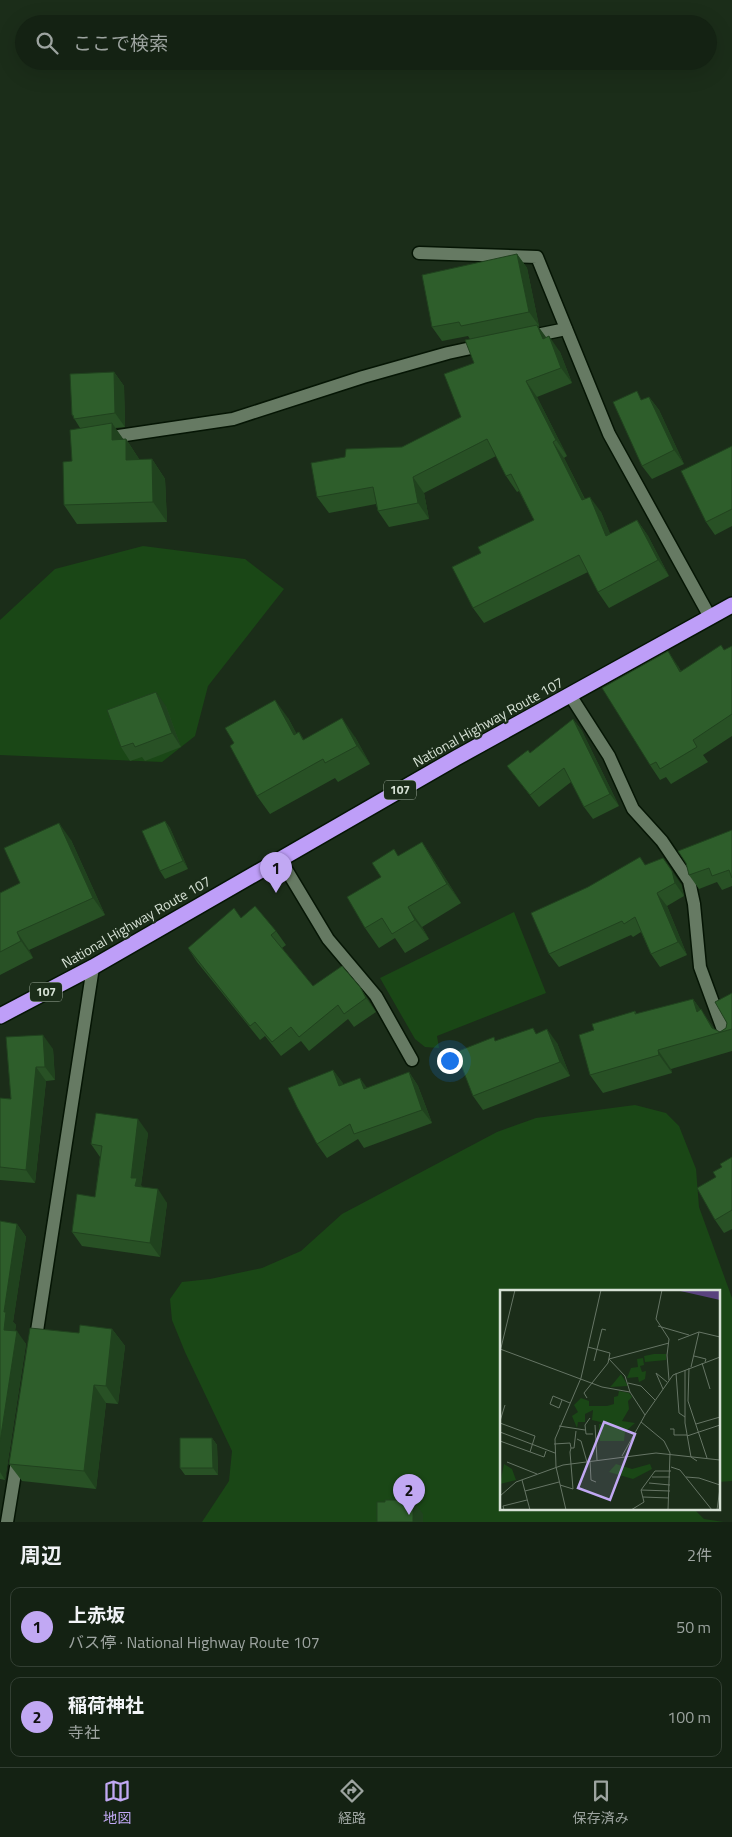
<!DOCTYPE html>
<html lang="ja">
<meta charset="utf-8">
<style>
body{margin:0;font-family:"Titillium Web","Noto Sans JP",sans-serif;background:#1d2a1c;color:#f1f3f6}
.you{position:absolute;left:449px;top:1060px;width:18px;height:18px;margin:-12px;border:4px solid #fff;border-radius:50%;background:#1a73e8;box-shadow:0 0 0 8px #1a73e833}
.badge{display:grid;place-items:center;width:32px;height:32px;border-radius:50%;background:#c1a8f3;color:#111;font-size:16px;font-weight:700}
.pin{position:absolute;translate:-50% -41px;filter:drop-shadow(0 1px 2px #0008)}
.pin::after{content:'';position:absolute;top:26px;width:18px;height:15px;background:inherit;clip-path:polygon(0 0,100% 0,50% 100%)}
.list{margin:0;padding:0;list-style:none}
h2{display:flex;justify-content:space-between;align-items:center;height:65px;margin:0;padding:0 20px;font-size:21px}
h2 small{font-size:16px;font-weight:400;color:#9da4a0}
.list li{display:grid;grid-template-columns:32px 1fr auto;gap:15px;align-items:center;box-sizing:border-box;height:80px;margin:0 10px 10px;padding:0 10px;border:1px solid #333f33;border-radius:10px}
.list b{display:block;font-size:19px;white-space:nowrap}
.list p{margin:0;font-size:16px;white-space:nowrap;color:#9da4a0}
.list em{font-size:16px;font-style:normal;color:#9da4a0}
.icon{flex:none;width:28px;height:28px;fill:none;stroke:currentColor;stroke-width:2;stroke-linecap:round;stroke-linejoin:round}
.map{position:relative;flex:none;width:732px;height:1522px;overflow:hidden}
.search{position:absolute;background:#142213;box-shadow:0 5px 20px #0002;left:15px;right:15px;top:15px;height:55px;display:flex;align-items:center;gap:12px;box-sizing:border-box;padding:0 18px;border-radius:28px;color:#9da4a0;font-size:19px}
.sheet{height:245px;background:#142213}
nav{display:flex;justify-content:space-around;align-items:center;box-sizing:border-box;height:70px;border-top:1px solid #333f33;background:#142213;font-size:14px;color:#9da4a0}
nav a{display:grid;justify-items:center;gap:2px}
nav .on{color:#c1a8f3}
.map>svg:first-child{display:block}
.green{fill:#1a4716}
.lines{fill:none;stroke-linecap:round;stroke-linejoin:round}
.lane-casing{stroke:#051504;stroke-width:15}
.street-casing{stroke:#051504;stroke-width:15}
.highway-casing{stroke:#051504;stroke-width:18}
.lane{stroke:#667a63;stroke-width:12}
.street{stroke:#667a63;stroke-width:12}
.highway{stroke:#be9ef8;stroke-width:15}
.wall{fill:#285125}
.shaded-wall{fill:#20421e}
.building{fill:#2e5e2b;stroke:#20421e}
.labels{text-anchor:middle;stroke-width:4.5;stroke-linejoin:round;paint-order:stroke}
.shield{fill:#1b2d19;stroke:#9fac9d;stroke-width:1}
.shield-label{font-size:12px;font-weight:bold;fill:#d7e2d6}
.street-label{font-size:14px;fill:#d7e2d6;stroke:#1b2d19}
.inset-road{fill:none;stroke:#667565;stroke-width:1}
.view{fill:#c1a8f3;fill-opacity:0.15;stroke:#c1a8f3;stroke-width:2.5}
.inset-edge{fill:none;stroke:#d7e2d6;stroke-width:2.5}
</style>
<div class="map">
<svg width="732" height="1522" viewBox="0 0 732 1522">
<rect width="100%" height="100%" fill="#1b2d19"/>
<g class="green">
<polygon points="143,546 245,559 284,589 208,686 195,736 162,762 0,755 0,620 55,569"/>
<polygon points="514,912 546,993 437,1036 439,1048 425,1047 415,1039 380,978"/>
<polygon points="635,1105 666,1113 679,1126 696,1169 699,1207 732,1298 732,1481 718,1482 718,1291 501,1291 501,1508 693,1508 704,1519 724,1522 202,1522 229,1481 232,1451 185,1352 172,1320 170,1299 182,1282 210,1279 262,1268 301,1251 342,1214 497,1132 536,1118"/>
</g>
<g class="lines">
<g class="lane-casing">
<g id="lane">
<polyline points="527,337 566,329"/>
<polyline points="105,438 233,419 363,377 448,353 485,345"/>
<polyline points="280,859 328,939 376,996 412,1060"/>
</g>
</g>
<g class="street-casing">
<g id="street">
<polyline points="419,253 537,257 609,434 710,617"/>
<polyline points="570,695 609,756 633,809 662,841 689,881 694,904 700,967 722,1027 732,1042"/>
<polyline points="35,1344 93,967"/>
<polyline points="7,1522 18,1455"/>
</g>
</g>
<g class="highway-casing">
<polyline id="highway" points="0,1016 93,967 456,758 732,605"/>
</g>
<use href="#lane" class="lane"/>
<use href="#street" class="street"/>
<use href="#highway" class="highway"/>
</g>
<g class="wall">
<polygon points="517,254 527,268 539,326 538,326 546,338 560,352 572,383 537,397 567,456 564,458 585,499 601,512 610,534 637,520 648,536 669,576 609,608 598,592 588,572 484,623 473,608 481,553 534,520 519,491 517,492 506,476 496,456 424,493 429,519 389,527 378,511 376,504 329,513 317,497 402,447 461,417 474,363 470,339 468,336 442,341 432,327"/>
<polygon points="114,372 124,386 125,427 115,428 123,439 126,439 139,459 152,459 165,479 167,522 77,524 64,505 80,428 72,415"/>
<polygon points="649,397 659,410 684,464 652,479 642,466 643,399"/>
<polygon points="732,446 732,526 715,535 706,522"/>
<polygon points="732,646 732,736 703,755 708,762 671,784 666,777 660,780 650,765 678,666 681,671 724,650"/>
<polygon points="166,706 181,747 145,761 142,757 130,761 121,747"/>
<polygon points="288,718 296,733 299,732 304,740 355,737 370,764 338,782 335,778 270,814 257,796"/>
<polygon points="573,719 582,731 619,806 593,819 584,807 571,782 539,807 507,766 530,753"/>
<polygon points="165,821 170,828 188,869 165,879 160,871"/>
<polygon points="732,830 732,886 722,890 717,882 699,889 689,875"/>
<polygon points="71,840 105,915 29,950 33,958 0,975 0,893 20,883"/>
<polygon points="422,842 435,862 461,903 422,927 429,939 405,953 395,938 379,948 365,928 381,877 399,856"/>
<polygon points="645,865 681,884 684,896 667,906 687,955 660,967 651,954 641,932 633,937 631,935 559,967 549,954"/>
<polygon points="241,918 276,931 286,945 282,948 313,986 360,987 369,1001 376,1012 354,1027 348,1019 309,1051 301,1041 281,1056 265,1036 260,1040 197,962 188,948"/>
<polygon points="732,993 732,1051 671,1069 672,1073 603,1093 590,1075 594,1030 635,1011 637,1014 693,999 714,1029 720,1032 726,1028"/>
<polygon points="6,1037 53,1049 55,1080 46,1081 35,1183 0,1180 0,1098 11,1099"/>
<polygon points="496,1041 557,1043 570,1076 483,1110 473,1096"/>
<polygon points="333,1070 343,1084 367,1088 409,1072 418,1086 432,1123 364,1148 358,1139 327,1158 317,1144"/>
<polygon points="148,1133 141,1185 142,1187 167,1203 160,1257 82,1246 72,1232 95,1197 100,1157 91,1144"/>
<polygon points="732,1157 732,1229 724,1233 715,1220 716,1177 722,1167"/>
<polygon points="0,1221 17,1224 26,1237 13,1322 16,1325 15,1331 26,1344 5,1480 0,1479"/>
<polygon points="112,1329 125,1346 118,1404 106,1403 96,1489 22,1481 9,1464 79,1333"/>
<polygon points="212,1438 217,1445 218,1475 185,1475 180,1468"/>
</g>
<g class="shaded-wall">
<polygon points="517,254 527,268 539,326 529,312"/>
<polygon points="537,325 549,341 543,339"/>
<polygon points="549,336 560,352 572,383 561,368"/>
<polygon points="114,372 124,386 125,427 115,413"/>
<polygon points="526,381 537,397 567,456 556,440"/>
<polygon points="649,397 659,410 684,464 674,450"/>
<polygon points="112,423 126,443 112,440"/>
<polygon points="126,439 139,459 140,479 126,460"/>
<polygon points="553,442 564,458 593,516 582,500"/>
<polygon points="152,459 165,479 167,522 153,502"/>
<polygon points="413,477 424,493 429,519 418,503"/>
<polygon points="590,497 601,512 618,552 606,536"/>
<polygon points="637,520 648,536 669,576 658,560"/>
<polygon points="668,651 678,666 690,687 680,672"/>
<polygon points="156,692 166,706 181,747 172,733"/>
<polygon points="275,700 288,718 307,753 294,735"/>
<polygon points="342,718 355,737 370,764 357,746"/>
<polygon points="573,719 582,731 619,806 610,794"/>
<polygon points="165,821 170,828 188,869 183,861"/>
<polygon points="59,823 71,840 105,915 93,898"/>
<polygon points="422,842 435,862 461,903 447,884"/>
<polygon points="672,871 681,884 684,896 675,883"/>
<polygon points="657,893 667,906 687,955 678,942"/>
<polygon points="408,907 422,927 429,939 415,920"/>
<polygon points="17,932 29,950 33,958 21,941"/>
<polygon points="360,987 369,1001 376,1012 366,998"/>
<polygon points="693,999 714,1028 717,1033 697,1012"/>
<polygon points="547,1029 557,1043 570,1076 560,1062"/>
<polygon points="43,1035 53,1049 55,1080 45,1067"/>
<polygon points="658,1050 671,1069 672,1073 659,1055"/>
<polygon points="36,1067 46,1081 35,1183 26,1170"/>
<polygon points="333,1070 343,1083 348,1100 339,1086"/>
<polygon points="409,1072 418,1086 432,1123 422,1110"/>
<polygon points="360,1078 370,1092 364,1089"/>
<polygon points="138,1119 148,1133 141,1185 146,1192 135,1186 131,1178"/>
<polygon points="158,1189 167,1203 160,1257 150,1243"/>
<polygon points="17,1224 26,1237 13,1322 16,1325 13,1343 4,1330 4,1312"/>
<polygon points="112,1329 125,1346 118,1404 106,1386"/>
<polygon points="17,1331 26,1344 5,1480 0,1472 0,1442"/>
<polygon points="94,1385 106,1403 96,1489 84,1471"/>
<polygon points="212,1438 217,1445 218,1475 213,1468"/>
<polygon points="413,1500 423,1514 423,1522 413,1522"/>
</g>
<g class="building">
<polygon points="517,254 529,312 461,326 459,322 432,327 422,275"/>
<polygon points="537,325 543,339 549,336 561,368 526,381 556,440 553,442 582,500 590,497 606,536 637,520 658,560 598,592 579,555 473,608 452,567 481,553 478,547 534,520 511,474 506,476 487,439 413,477 418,503 378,511 373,487 317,497 311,463 345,457 346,449 402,447 461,417 444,374 474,363 465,340"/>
<polygon points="114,372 115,413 74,419 73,415 72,415 70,374"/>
<polygon points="637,391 641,400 649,397 674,450 642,466 613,402"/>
<polygon points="112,423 112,440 126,439 126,460 152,459 153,502 64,505 63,462 72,461 70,430"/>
<polygon points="732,446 732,509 706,522 681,471"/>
<polygon points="721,645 724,650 732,646 732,714 693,740 697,747 660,769 656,762 650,765 602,688 668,651 680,672"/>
<polygon points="156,692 172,733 135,747 133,743 121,747 107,710"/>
<polygon points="275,700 294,735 299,732 303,740 342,718 357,746 325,763 323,759 257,796 230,746 234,743 225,728"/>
<polygon points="573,719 610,794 584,807 564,768 530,795 507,766 528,750 530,753"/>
<polygon points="165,821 183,861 160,871 142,831"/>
<polygon points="59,823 93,898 17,932 21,941 0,952 0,893 20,883 4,848"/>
<polygon points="732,830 732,878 729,870 712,876 709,868 689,875 686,863 678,851"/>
<polygon points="422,842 447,884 408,907 415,920 392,934 382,918 365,928 347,897 381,877 372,863 394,849 398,856"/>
<polygon points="640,857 645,865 663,858 672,871 675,883 657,893 678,942 651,954 635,917 624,924 622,921 549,954 531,913 588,887"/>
<polygon points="255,906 276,931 271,935 313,986 342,966 360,987 366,998 344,1014 338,1005 299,1037 291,1027 272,1042 255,1022 250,1026 188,948 234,908 241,918"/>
<polygon points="732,993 732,1029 658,1050 659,1055 590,1075 579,1035 594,1030 592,1024 635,1011 635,1014 693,999 697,1012 701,1009 712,1028 720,1032 726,1028 727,1023 715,1002"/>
<polygon points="533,1028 536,1034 547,1029 560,1062 473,1096 456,1052 494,1037 495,1041"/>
<polygon points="43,1035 45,1067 36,1067 26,1170 0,1167 0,1098 11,1099 6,1037"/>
<polygon points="333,1070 339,1086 360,1078 364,1089 409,1072 422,1110 354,1134 350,1124 317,1144 297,1107 288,1088"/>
<polygon points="96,1113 138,1119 131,1178 137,1178 135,1186 158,1189 150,1243 72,1232 77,1194 95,1197 102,1146 91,1144"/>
<polygon points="732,1157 732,1210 715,1220 697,1188 716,1177 713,1172 722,1167 720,1164"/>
<polygon points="0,1221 17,1224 4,1312 6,1312 4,1330 17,1331 0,1442"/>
<polygon points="80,1325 112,1329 106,1386 94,1385 84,1471 9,1464 30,1328 79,1333"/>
<polygon points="180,1438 212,1438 213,1468 180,1468"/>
<polygon points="385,1500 413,1500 413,1522 377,1522 377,1502 385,1502"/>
</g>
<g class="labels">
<g class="shield">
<rect x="384" y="780.5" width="32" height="19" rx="4"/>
<rect x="30" y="982.5" width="32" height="19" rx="4"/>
</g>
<g class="shield-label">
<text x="400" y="794">107</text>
<text x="46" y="996">107</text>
</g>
<g class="street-label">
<text transform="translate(488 722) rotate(-29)" y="5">National Highway Route 107</text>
<text transform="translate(136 922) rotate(-30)" y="5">National Highway Route 107</text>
</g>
</g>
<g transform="translate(500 1290)">
<rect width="220" height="220" fill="#1b2d19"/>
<path d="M154,64H166V70L145,72L144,66ZM143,68L144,75L140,76L142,82L146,81L145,89L139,92L138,87L127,88L131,78L138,77L137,69ZM121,84L128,96L110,97L112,95ZM119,101L129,103L132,107L128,111L129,119L122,131L135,133L125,142L124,151H100L99,134L105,133L92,130L93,120L85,124V132H78L77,138L72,126L78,122L74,115L81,108L89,111V116H107L114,114V107L118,106ZM4,174L12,179L16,190L0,194ZM116,174L132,179L150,174L152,179L133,189L109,182Z" fill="#1a4716"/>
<path d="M176,0H220V10Z" fill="#59437e"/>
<path class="inset-road" d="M162,0L156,29L169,49L167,65L169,90M158,36L189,45M199,42L220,47M178,50L199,42L191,77M0,59L102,97L130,102M0,62L15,0M194,66L206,69L205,72M109,69L125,86L130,102L145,125M109,69L169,53M94,71L102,39L106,40M202,73L210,99M189,78L188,111L207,168M185,80V133L191,167L197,171M176,83L179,123L185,127M128,93L141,96L155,110M163,99L156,83L167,92M87,108L84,103L108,73L110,63L88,57M62,110L59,118L50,114L53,106L70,113M90,128L85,135L86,144H93M0,131L5,115M141,132L164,151L170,163L168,220M0,133L35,146L30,162M196,134L220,127M95,135L97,170M59,136L85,140M170,139H174V145H187M0,142L55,163M187,146L220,135M77,149L81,151L87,172M0,151L44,167L46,161M54,154L70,153L71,158M122,166L145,125L173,85L220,67M90,171L91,190L96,192M7,172L37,184M171,177L180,180L212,220M152,187H170M186,187L199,188L220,195M22,190L30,220M149,193L170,195M60,195L73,199L70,162L71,158H74L76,141M141,200L170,201M25,201L59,192M0,206L16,192L63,175L156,163L220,170M143,207L169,208M4,220L3,216L27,210M66,220L56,177L55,149L81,88L101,0M131,220L144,212L141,200L155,181H171M217,220L220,198"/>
<path class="view" d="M104,132L135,144L110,210L78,198Z"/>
<rect width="220" height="220" class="inset-edge"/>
</g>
</svg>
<div class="you"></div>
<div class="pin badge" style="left:276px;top:893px">1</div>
<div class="pin badge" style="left:409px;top:1515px">2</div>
<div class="search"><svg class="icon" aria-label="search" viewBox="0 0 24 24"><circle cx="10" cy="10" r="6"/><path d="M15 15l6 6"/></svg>ここで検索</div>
</div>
<section class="sheet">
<h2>周辺<small>2件</small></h2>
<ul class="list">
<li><span class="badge">1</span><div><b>上赤坂</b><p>バス停 · National Highway Route 107</p></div><em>50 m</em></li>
<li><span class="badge">2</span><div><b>稲荷神社</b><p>寺社</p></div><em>100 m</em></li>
</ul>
</section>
<nav>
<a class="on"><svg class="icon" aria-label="map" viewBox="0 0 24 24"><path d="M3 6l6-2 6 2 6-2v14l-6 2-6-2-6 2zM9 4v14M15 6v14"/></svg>地図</a>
<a><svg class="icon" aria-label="directions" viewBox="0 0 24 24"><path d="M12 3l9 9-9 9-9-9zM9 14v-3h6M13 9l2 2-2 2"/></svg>経路</a>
<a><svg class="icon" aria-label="saved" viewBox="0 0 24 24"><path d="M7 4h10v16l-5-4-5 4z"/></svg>保存済み</a>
</nav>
